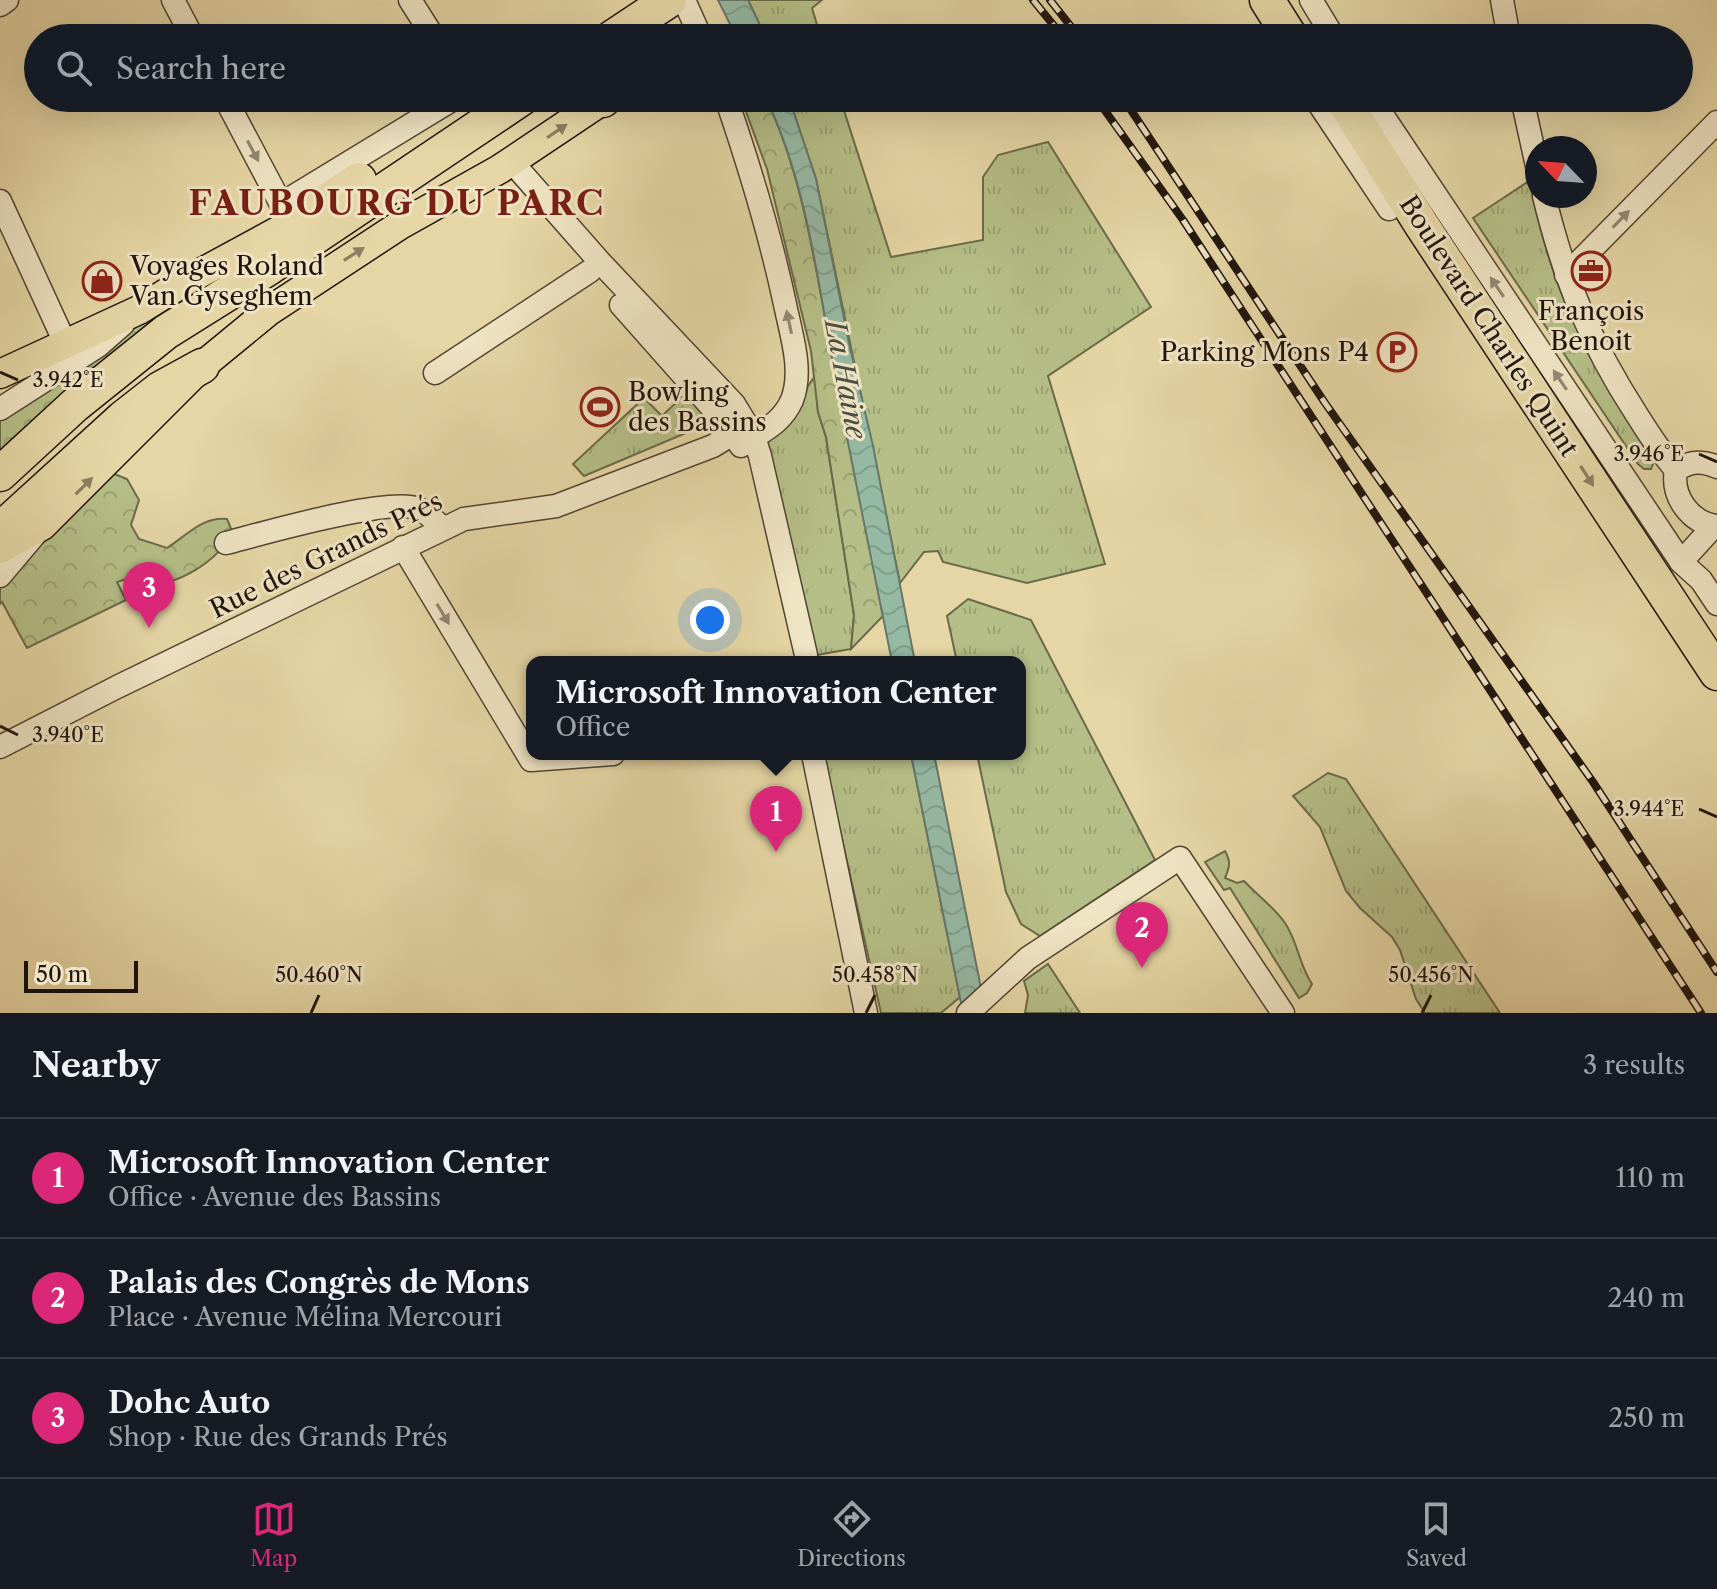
<!DOCTYPE html>
<meta charset="utf-8">
<style>
body{margin:0;font-family:"Libre Caslon Text",serif;background:#20242c;color:#f1f3f6}
.compass{position:absolute;left:1525px;top:136px;width:72px;height:72px;border-radius:50%;background:#171b24;box-shadow:0 8px 32px #0002;rotate:295deg}
.scale{position:absolute;left:24px;bottom:20px;width:114px;box-sizing:border-box;padding-left:8px;border:4px solid #20150d;border-top:0;font-size:22px;line-height:28px;white-space:nowrap;color:#20150d;-webkit-text-stroke:6px #efe4c4;paint-order:stroke}
.you{position:absolute;left:710px;top:620px;width:28px;height:28px;margin:-20px;border:6px solid #fff;border-radius:50%;background:#1a73e8;box-shadow:0 0 0 12px #1a73e833}
.badge{display:grid;place-items:center;width:52px;height:52px;border-radius:50%;background:#db2777;color:#fff;font-size:26px;font-weight:700}
.pin{position:absolute;translate:-50% -66px;filter:drop-shadow(0 2px 4px #0008)}
.pin::after{content:'';position:absolute;top:42px;width:28px;height:24px;background:inherit;clip-path:polygon(0 0,100% 0,50% 100%)}
.popup{position:absolute;left:526px;top:656px;width:500px;height:104px;box-sizing:border-box;display:grid;place-content:center;border-radius:16px;background:#171b24;filter:drop-shadow(0 2px 6px #0005);font-size:26px;white-space:nowrap;color:#9ea1a6}
.popup b{font-size:30px;color:#f1f3f6}
.popup::after{content:'';position:absolute;left:50%;top:100%;margin-left:-16px;border:16px solid transparent;border-top-color:#171b24}
.list{margin:0;padding:0;list-style:none}
h2{display:flex;justify-content:space-between;align-items:center;height:104px;margin:0;padding:0 32px;font-size:34px}
h2 small{font-size:26px;font-weight:400;color:#9ea1a6}
.list li{display:grid;grid-template-columns:52px 1fr auto;gap:24px;align-items:center;box-sizing:border-box;height:120px;padding:0 32px;border-top:2px solid #363941}
.list b{display:block;font-size:30px;white-space:nowrap}
.list p{margin:0;font-size:26px;white-space:nowrap;color:#9ea1a6}
.list em{font-size:26px;font-style:normal;color:#9ea1a6}
.icon{flex:none;width:44px;height:44px;fill:none;stroke:currentColor;stroke-width:2;stroke-linecap:round;stroke-linejoin:round}
.map{position:relative;flex:none;width:1717px;height:1013px;overflow:hidden}
.search{position:absolute;background:#171b24;box-shadow:0 8px 32px #0002;left:24px;right:24px;top:24px;height:88px;display:flex;align-items:center;gap:20px;box-sizing:border-box;padding:0 28px;border-radius:44px;color:#9ea1a6;font-size:30px}
.sheet{height:464px;background:#171b24}
nav{display:flex;justify-content:space-around;align-items:center;box-sizing:border-box;height:112px;border-top:2px solid #363941;background:#171b24;font-size:22px;color:#9ea1a6}
nav a{display:grid;justify-items:center;gap:4px}
nav .on{color:#db2777}
.map>svg:first-child{display:block}
.grass{fill:url(#grass-tufts);stroke:#6a6a4a;stroke-width:2}
.forest{fill:url(#forest-crowns);stroke:#6a6a4a;stroke-width:2}
.water{fill:url(#water-waves);stroke:#677768;stroke-width:2}
.lines{fill:none;stroke-linecap:round;stroke-linejoin:round}
.minor-casing{stroke:#524533;stroke-width:25}
.major-casing{stroke:#20150d;stroke-width:31}
.highway-casing{stroke:#20150d;stroke-width:37}
.minor{stroke:#efe4c4;stroke-width:22}
.major{stroke:#e6d6a5;stroke-width:28}
.highway{stroke:#e6d6a5;stroke-width:34}
.rail-casing{stroke:#20150d;stroke-width:8}
.rail{stroke:#efe4c4;stroke-width:5;stroke-dasharray:15;stroke-linecap:butt}
.oneway{fill:#8d7f61}
.oneway2{fill:#928772}
.ticks{fill:none;stroke:#20150d;stroke-width:3}
.labels{text-anchor:middle;stroke-width:6;stroke-linejoin:round;paint-order:stroke}
.poi-label{font-size:26px;fill:#20150d;stroke:#efe4c4;text-anchor:start}
.street-label{font-size:26px;fill:#20150d;stroke:#efe4c4}
.water-label{font-size:28px;font-style:italic;fill:#494e42;stroke:#efe4c4}
.district-label{font-size:34px;font-weight:bold;letter-spacing:2px;fill:#7a1f14;stroke:#efe4c4}
.ticks-label{font-size:20px;text-anchor:middle;fill:#20150d;stroke:#efe4c4;stroke-width:6;stroke-linejoin:round;paint-order:stroke}
</style>
<div class="map">
<svg width="1717" height="1013" viewBox="0 0 1717 1013">
<defs>
<pattern id="grass-tufts" width="24" height="20" patternUnits="userSpaceOnUse" patternTransform="scale(2)"><rect width="24" height="20" fill="#b5be86"/><path d="M3 7l-1-3M5 7V3M7 7l1-3M15 17l-1-3M17 17v-4M19 17l1-3" fill="none" stroke="#9ba272"/></pattern>
<pattern id="forest-crowns" width="20" height="18" patternUnits="userSpaceOnUse" patternTransform="scale(2)"><rect width="20" height="18" fill="#b5be86"/><path d="M2 6a3 3 0 1 1 6 0M12 15a3 3 0 1 1 6 0" fill="none" stroke="#9ba272"/></pattern>
<pattern id="water-waves" width="16" height="10" patternUnits="userSpaceOnUse" patternTransform="scale(2)"><rect width="16" height="10" fill="#96b9a4"/><path d="M0 5q4-4 8 0t8 0" fill="none" stroke="#819e8c"/></pattern>
</defs>
<rect width="100%" height="100%" fill="#e6d6a5"/>
<filter id="stains"><feTurbulence type="fractalNoise" baseFrequency=".0025" numOctaves="4"/><feColorMatrix values="0 0 0 0 .2 0 0 0 0 .09 0 0 0 0 .02 0 0 0 .5 -.17"/></filter>
<radialGradient id="worn" r=".72"><stop offset=".6" stop-color="#630" stop-opacity="0"/><stop offset="1" stop-color="#630" stop-opacity=".3"/></radialGradient>
<g class="grass">
<polygon points="748,0 822,0 812,8 821,38 766,38"/>
<polygon points="789,98 840,98 891,257 983,240 983,177 998,155 1048,142 1151,307 1048,376 1105,564 1027,583 943,562 938,551 924,552 900,583 816,179"/>
<path d="M1529,181C1540,231 1553,280 1576,326C1599,372 1629,415 1655,459L1651,469H1644L1638,464L1473,218Z"/>
<polygon points="815,376 818,412 826,437 854,615 851,649 811,656 764,445 776,433"/>
<polygon points="686,393 708,420 705,425 584,476 573,464 644,398 662,416"/>
<polygon points="968,599 1031,620 1155,860 1040,936 1021,924 1006,892 977,754 1020,754 1020,662 957,662 947,616"/>
<polygon points="823,754 911,754 960,997 941,1013 881,1013"/>
<polygon points="1328,773 1346,779 1500,1013 1425,1013 1416,999 1400,950 1392,937 1360,908 1346,891 1320,827 1293,796"/>
<path d="M1225,851C1231,862 1230,866 1225,878L1237,883L1244,881C1257,895 1274,907 1285,923C1298,942 1299,965 1312,984L1307,993L1299,998L1230,888L1224,890L1205,862Z"/>
<polygon points="1048,964 1080,1013 1025,1013 1028,995 1024,981"/>
</g>
<g class="forest">
<path d="M741,98H766C801,172 813,254 828,333C847,428 865,522 883,616L851,649L854,615L826,437L818,412L811,351L767,169Z"/>
<polygon points="224,274 175,309 0,455 0,416 135,326"/>
<path d="M112,473L127,479L139,500L131,525L139,539L167,548C186,536 203,516 227,519L232,531C223,559 174,588 145,585L139,575L117,582L126,600L27,648L2,602L0,604V587L53,530Z"/>
</g>
<g class="water">
<polygon points="718,0 748,0 766,38 737,38"/>
<path d="M766,98H789L816,179L849,343L873,446L915,662H892C873,566 853,471 835,375C818,282 807,184 766,98Z"/>
<polygon points="911,754 934,754 986,1013 963,1013"/>
</g>
<g class="lines">
<g class="minor-casing">
<g id="minor">
<polyline points="173,0 193,38"/>
<polyline points="410,0 434,38"/>
<polyline points="684,0 701,38"/>
<polyline points="1311,0 1334,38"/>
<polyline points="1502,0 1509,38"/>
<polyline points="0,5 7,0"/>
<polyline points="225,98 281,204 285,217"/>
<path d="M726,98C750,168 771,237 786,309C792,337 803,372 792,400C784,418 771,427 754,437"/>
<polyline points="1315,98 1389,209"/>
<polyline points="1371,98 1681,562 1701,580 1717,604"/>
<polyline points="1522,98 1537,166"/>
<polyline points="512,162 600,262 734,404 754,437 760,456 806,655 805,662"/>
<path d="M1544,196C1565,281 1589,341 1637,415C1649,434 1660,452 1676,470"/>
<polyline points="0,201 66,345"/>
<polyline points="281,204 455,98"/>
<polyline points="1566,275 1717,122"/>
<polyline points="621,305 722,419 741,446"/>
<polyline points="435,373 590,271"/>
<polyline points="0,409 98,346 123,324"/>
<path d="M1717,467C1702,460 1690,461 1676,470C1671,496 1690,523 1717,526"/>
<path d="M226,543C261,534 391,496 419,509C428,512 436,523 443,528"/>
<polyline points="403,547 531,760 613,754"/>
<polyline points="1681,562 1714,526"/>
<polyline points="0,576 38,531"/>
<polyline points="0,747 117,687 464,519 556,506 713,446 734,433"/>
<polyline points="813,754 866,1013"/>
<polyline points="968,1013 1028,958 1180,858 1283,1013"/>
</g>
</g>
<g class="major-casing">
<g id="major">
<polyline points="0,374 139,310 184,282 287,226"/>
<polyline points="0,549 42,526 202,366 269,311 400,225 500,169 603,100"/>
</g>
</g>
<g class="highway-casing">
<g id="highway">
<polyline points="1267,0 1291,38"/>
<polyline points="612,38 669,0"/>
<polyline points="1342,98 1421,224 1717,673"/>
<polyline points="603,100 605,98"/>
<polyline points="287,226 359,180"/>
<polyline points="0,474 75,405 166,332 270,267 522,98"/>
<polyline points="0,530 123,418 160,389 202,366"/>
</g>
</g>
<use href="#minor" class="minor"/>
<use href="#major" class="major"/>
<use href="#highway" class="highway"/>
<g class="rail-casing">
<g id="rail">
<polyline points="1033,0 1064,38"/>
<polyline points="1050,0 1080,38"/>
<polyline points="1096,98 1183,220 1701,1013"/>
<polyline points="1123,98 1325,403 1593,782 1717,972"/>
</g>
</g>
<use href="#rail" class="rail"/>
</g>
<defs><path id="oneway-solid" d="M-6-.8H1V-3.2L6.5 0L1 3.2V.8H-6Z" transform="scale(2)"/></defs>
<g class="oneway">
<use href="#oneway-solid" transform="translate(557 131) rotate(-34)"/>
<use href="#oneway-solid" transform="translate(354 254) rotate(-32)"/>
<use href="#oneway-solid" transform="translate(1587 476) rotate(57)"/>
<use href="#oneway-solid" transform="translate(84 486) rotate(-45)"/>
</g>
<g class="oneway2">
<use href="#oneway-solid" transform="translate(253 151) rotate(62)"/>
<use href="#oneway-solid" transform="translate(1621 219) rotate(-46)"/>
<use href="#oneway-solid" transform="translate(1497 287) rotate(-124)"/>
<use href="#oneway-solid" transform="translate(789 322) rotate(-102)"/>
<use href="#oneway-solid" transform="translate(1560 380) rotate(-124)"/>
<use href="#oneway-solid" transform="translate(443 614) rotate(59)"/>
</g>
<path class="ticks" d="M0,372L18,380M1699,454L1717,462M0,726L18,735M1699,809L1717,817M311,1013L319,995M866,1013L875,995M1422,1013L1431,995"/>
<defs>
<g id="office-ring" transform="scale(2)"><circle r="9.5" fill="#efe4c4" stroke="#8f2418" stroke-width="1.5"/><path d="M-6-3h4V-5.5h4V-3h4V5H-6ZM-1-4.5V-3h2v-1.5ZM-6 0V1H6V0Z" fill="#8f2418"/></g>
<g id="shop-ring" transform="scale(2)"><circle r="9.5" fill="#efe4c4" stroke="#8f2418" stroke-width="1.5"/><path d="M-5-2.5h2.3a2.7 3.5 0 0 1 5.4 0H5L5.5 6h-11ZM-1.5-2.5h3a1.5 2.3 0 0 0-3 0Z" fill="#8f2418"/></g>
<g id="parking-ring" transform="scale(2)"><circle r="9.5" fill="#efe4c4" stroke="#8f2418" stroke-width="1.5"/><path d="M-3.5-5.5H1a3.5 3.5 0 0 1 0 7H-1V5.5H-3.5ZM-1-3.4V-.6H.8a1.4 1.4 0 0 0 0-2.8Z" fill="#8f2418"/></g>
<g id="stadium-ring" transform="scale(2)"><circle r="9.5" fill="#efe4c4" stroke="#8f2418" stroke-width="1.5"/><path d="M0-5a6.5 5 0 1 0 0 10a6.5 5 0 1 0 0-10ZM-3.5-1.8h7v3.6h-7Z" fill="#8f2418"/></g>
</defs>
<g fill-rule="evenodd">
<use href="#office-ring" x="1591" y="271"/>
<use href="#shop-ring" x="102" y="281"/>
<use href="#parking-ring" x="1397" y="352"/>
<use href="#stadium-ring" x="600" y="407"/>
</g>
<g class="labels">
<g class="poi-label">
<text x="130" y="275">Voyages Roland<tspan x="130" dy="30">Van Gyseghem</tspan></text>
<text x="1591" y="320" text-anchor="middle">François<tspan x="1591" dy="30">Benoit</tspan></text>
<text x="1369" y="361" text-anchor="end">Parking Mons P4</text>
<text x="628" y="401">Bowling<tspan x="628" dy="30">des Bassins</tspan></text>
</g>
<g class="street-label">
<text transform="translate(1489 326) rotate(57)" y="9">Boulevard Charles Quint</text>
<text transform="translate(326 555) rotate(-26)" y="9">Rue des Grands Prés</text>
</g>
<g class="water-label">
<text transform="translate(846 379) rotate(79)" y="10">La Haine</text>
</g>
<g class="district-label">
<text x="397" y="215">FAUBOURG DU PARC</text>
</g>
</g>
<g class="ticks-label">
<text x="68" y="387">3.942°E</text>
<text x="1649" y="461">3.946°E</text>
<text x="68" y="742">3.940°E</text>
<text x="1649" y="816">3.944°E</text>
<text x="319" y="982">50.460°N</text>
<text x="875" y="982">50.458°N</text>
<text x="1431" y="982">50.456°N</text>
</g>
<rect width="100%" height="100%" filter="url(#stains)"/>
<rect width="100%" height="100%" fill="url(#worn)"/>
</svg>
<svg class="compass" viewBox="-18 -18 36 36"><path d="M0-13l5 13h-10z" fill="#e53935"/><path d="M0 13l5-13h-10z" fill="#9ea1a6"/></svg>
<div class="scale">50 m</div>
<div class="you"></div>
<div class="pin badge" style="left:776px;top:852px">1</div>
<div class="popup"><b>Microsoft Innovation Center</b>Office</div>
<div class="pin badge" style="left:1142px;top:968px">2</div>
<div class="pin badge" style="left:149px;top:628px">3</div>
<div class="search"><svg class="icon" aria-label="search" viewBox="0 0 24 24"><circle cx="10" cy="10" r="6"/><path d="M15 15l6 6"/></svg>Search here</div>
</div>
<section class="sheet">
<h2>Nearby<small>3 results</small></h2>
<ul class="list">
<li><span class="badge">1</span><div><b>Microsoft Innovation Center</b><p>Office · Avenue des Bassins</p></div><em>110 m</em></li>
<li><span class="badge">2</span><div><b>Palais des Congrès de Mons</b><p>Place · Avenue Mélina Mercouri</p></div><em>240 m</em></li>
<li><span class="badge">3</span><div><b>Dohc Auto</b><p>Shop · Rue des Grands Prés</p></div><em>250 m</em></li>
</ul>
</section>
<nav>
<a class="on"><svg class="icon" aria-label="map" viewBox="0 0 24 24"><path d="M3 6l6-2 6 2 6-2v14l-6 2-6-2-6 2zM9 4v14M15 6v14"/></svg>Map</a>
<a><svg class="icon" aria-label="directions" viewBox="0 0 24 24"><path d="M12 3l9 9-9 9-9-9zM9 14v-3h6M13 9l2 2-2 2"/></svg>Directions</a>
<a><svg class="icon" aria-label="saved" viewBox="0 0 24 24"><path d="M7 4h10v16l-5-4-5 4z"/></svg>Saved</a>
</nav>
